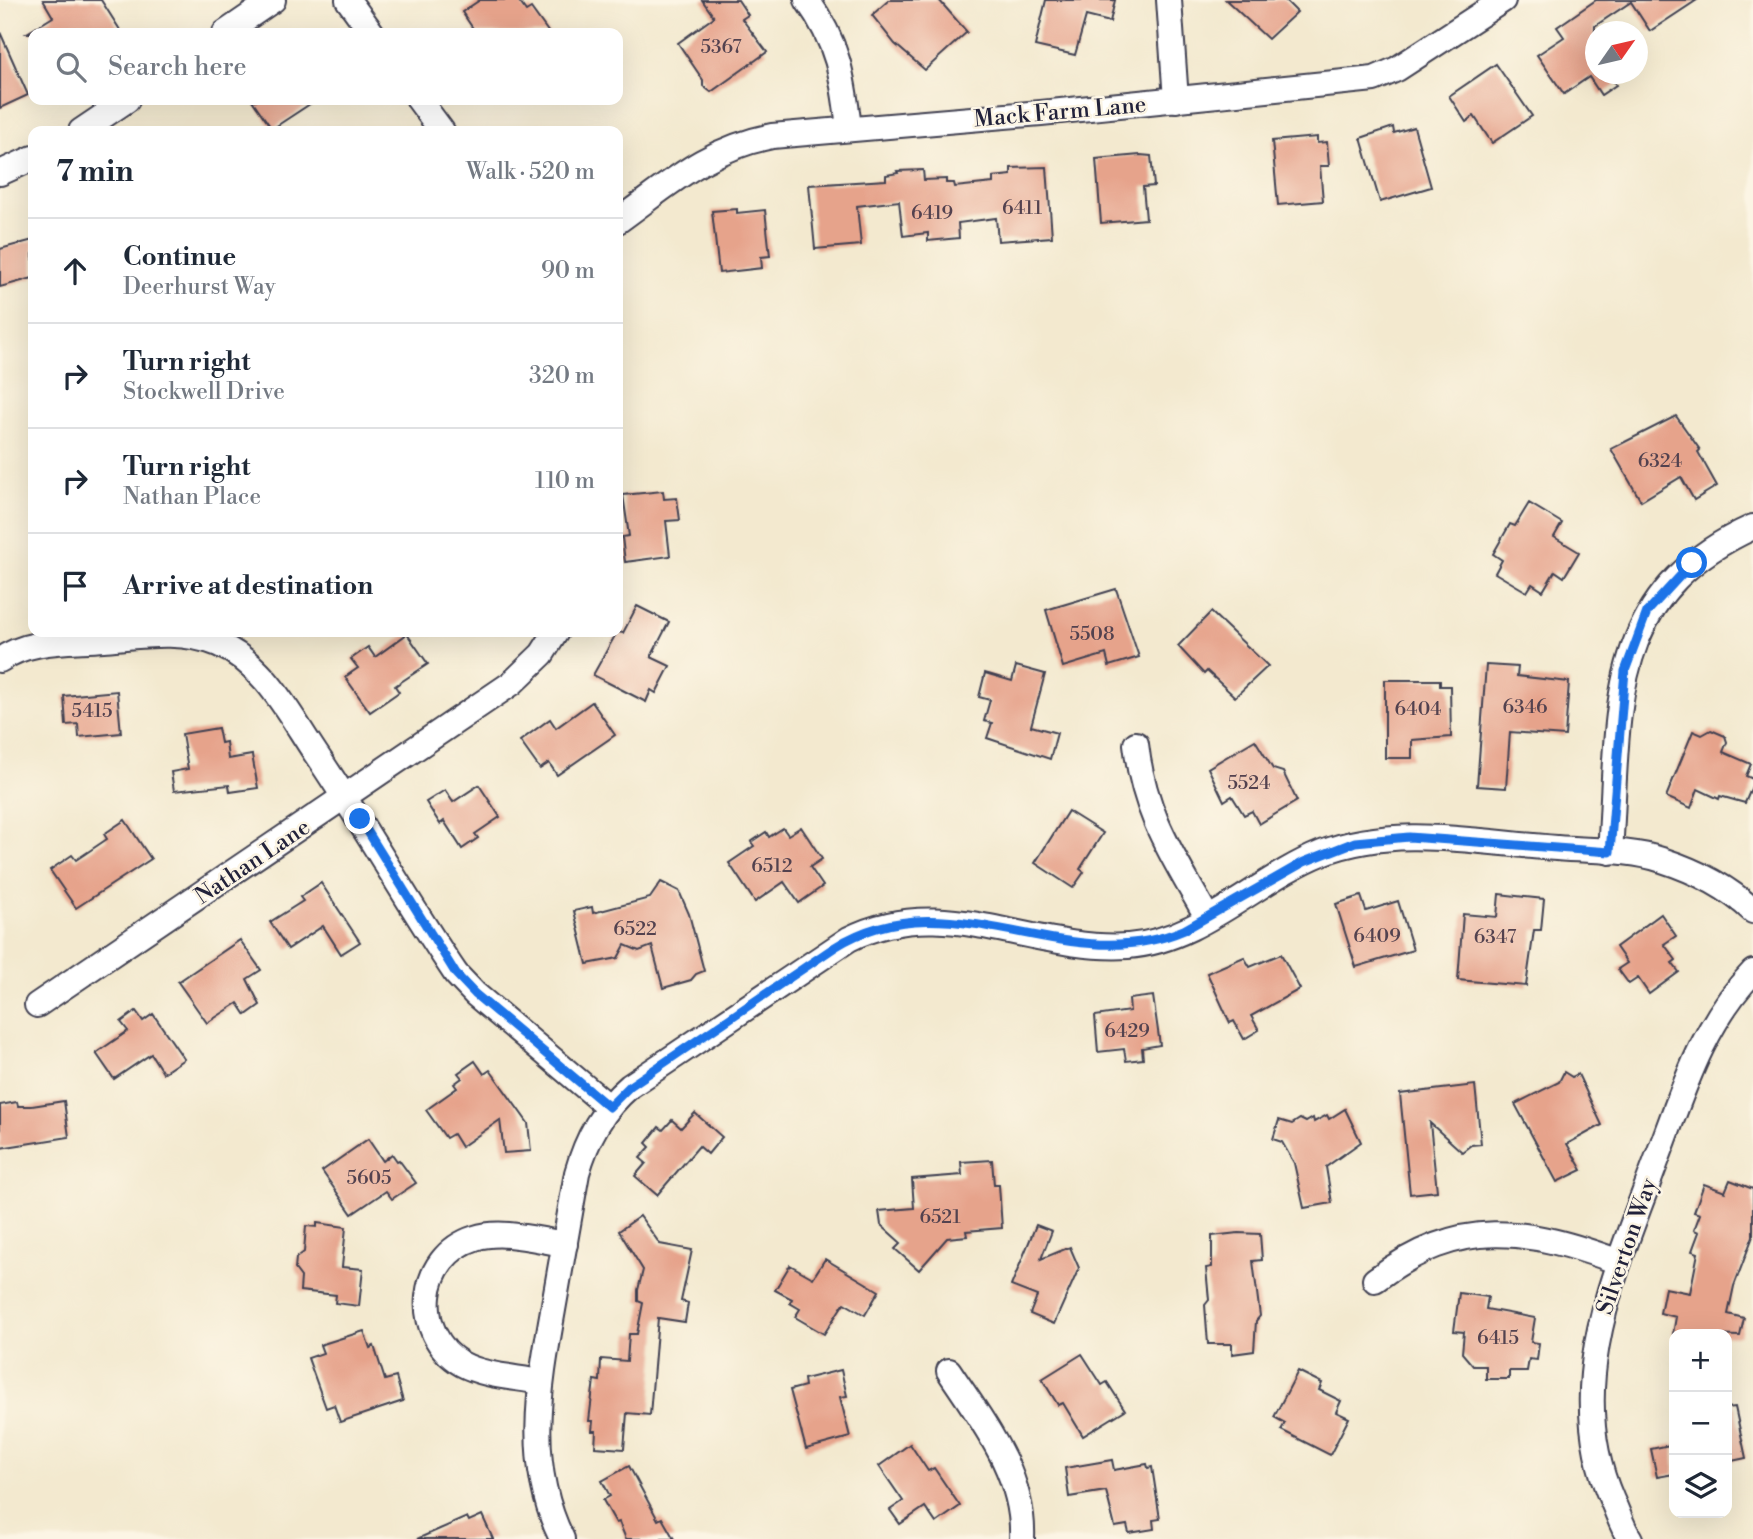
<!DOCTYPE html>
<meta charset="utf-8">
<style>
body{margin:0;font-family:"Libre Bodoni",serif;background:#f6f6f7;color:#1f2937}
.controls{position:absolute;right:21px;bottom:21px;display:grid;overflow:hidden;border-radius:14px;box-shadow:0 7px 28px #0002}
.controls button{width:63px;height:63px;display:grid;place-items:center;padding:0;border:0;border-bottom:2px solid #e0e1e3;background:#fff;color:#1f2937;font:35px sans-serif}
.compass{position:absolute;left:1585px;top:21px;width:63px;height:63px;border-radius:50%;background:#fff;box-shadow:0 7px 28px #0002;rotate:56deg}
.stop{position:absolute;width:21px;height:21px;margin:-16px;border:5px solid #1a73e8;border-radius:50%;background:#fff}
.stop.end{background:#1a73e8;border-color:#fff;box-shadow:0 2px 7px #0008}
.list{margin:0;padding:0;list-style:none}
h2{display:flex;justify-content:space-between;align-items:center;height:91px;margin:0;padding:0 28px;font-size:30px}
h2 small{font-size:23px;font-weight:400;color:#747a83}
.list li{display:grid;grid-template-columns:46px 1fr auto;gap:21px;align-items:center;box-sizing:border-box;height:105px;padding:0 28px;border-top:2px solid #e0e1e3}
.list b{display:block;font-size:26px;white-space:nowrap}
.list p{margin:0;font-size:23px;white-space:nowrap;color:#747a83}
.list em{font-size:23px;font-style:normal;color:#747a83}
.icon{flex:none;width:38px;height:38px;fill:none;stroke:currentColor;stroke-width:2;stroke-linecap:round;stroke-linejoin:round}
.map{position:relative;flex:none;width:1753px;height:1539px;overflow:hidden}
.search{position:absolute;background:#fff;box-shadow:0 7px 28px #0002;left:28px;top:28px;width:595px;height:77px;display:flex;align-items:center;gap:18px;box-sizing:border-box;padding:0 24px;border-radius:14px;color:#747a83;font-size:26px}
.panel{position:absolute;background:#fff;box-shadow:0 7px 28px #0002;left:28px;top:126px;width:595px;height:511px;border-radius:14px}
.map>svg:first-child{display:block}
.building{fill:#e6a38b}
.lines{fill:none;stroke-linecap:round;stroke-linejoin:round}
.minor-casing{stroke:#414051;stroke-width:28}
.minor{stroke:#fff;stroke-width:24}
.route{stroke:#1a73e8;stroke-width:9}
.labels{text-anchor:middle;stroke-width:5;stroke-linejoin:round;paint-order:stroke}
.number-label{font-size:19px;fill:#53424f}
.street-label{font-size:23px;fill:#22223b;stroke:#fcf5e5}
</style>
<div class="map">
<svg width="1753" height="1539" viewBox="0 0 1753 1539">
<rect width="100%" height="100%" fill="#fcf5e5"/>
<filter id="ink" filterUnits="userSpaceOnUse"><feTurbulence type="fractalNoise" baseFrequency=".0143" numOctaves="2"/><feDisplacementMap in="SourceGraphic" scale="14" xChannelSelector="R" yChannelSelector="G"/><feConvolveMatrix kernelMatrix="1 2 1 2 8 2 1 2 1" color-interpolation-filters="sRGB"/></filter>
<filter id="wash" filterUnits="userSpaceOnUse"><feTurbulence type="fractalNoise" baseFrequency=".00686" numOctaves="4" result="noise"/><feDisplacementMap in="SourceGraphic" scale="28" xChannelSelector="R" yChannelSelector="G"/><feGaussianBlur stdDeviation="1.57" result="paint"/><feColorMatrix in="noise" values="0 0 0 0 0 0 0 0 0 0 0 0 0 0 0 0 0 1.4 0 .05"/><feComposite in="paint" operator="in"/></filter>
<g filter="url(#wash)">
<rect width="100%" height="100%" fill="#f3e9cf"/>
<g id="blocks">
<g class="building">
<polygon points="43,0 101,0 122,33 27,33 53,17"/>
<polygon points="480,0 518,0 526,11 531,8 549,33 476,33 462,12"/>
<polygon points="702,0 738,0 748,15 742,19 767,52 711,92 703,86 703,80 678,43 714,17"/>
<polygon points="889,0 939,0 967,32 925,70 895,44 872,15"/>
<polygon points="1046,0 1115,0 1110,22 1086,16 1075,55 1035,46"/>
<polygon points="1226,0 1285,0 1297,12 1268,39"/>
<polygon points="1596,0 1697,0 1650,31 1631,2 1595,26 1594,74 1608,74 1616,85 1601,95 1589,77 1564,94 1537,55 1564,37 1557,27"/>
<polygon points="0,32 28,95 0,108"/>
<polygon points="1496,64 1532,116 1492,143 1474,116 1466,122 1449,96"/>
<polygon points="252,100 316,100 272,129"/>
<polygon points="1393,127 1394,133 1414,127 1431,187 1380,202 1361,138"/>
<polygon points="1317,137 1317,143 1327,142 1329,166 1320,166 1323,201 1278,205 1272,141"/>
<polygon points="1140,155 1151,156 1154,186 1143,187 1146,219 1101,223 1096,159"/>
<polygon points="1047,167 1052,237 998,241 996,218 958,223 959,238 928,241 928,233 903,236 899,201 857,206 861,245 815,249 809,185 886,180 886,175 898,173 897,171 923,170 924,180 946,179 946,183 954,183 955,187 993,183 993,177 1011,175 1011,168"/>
<polygon points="737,209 737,213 765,210 770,256 761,257 762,268 719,273 712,211"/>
<polygon points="33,240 33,278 0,287 0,249"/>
<polygon points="1676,416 1700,450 1698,452 1717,486 1694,500 1681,477 1641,501 1611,449"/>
<polygon points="663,491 664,499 677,498 680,520 666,521 670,556 625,562 622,537 629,536 623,495"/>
<polygon points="1529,503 1562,523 1554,537 1579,552 1564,577 1555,571 1543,591 1532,584 1527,592 1495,573 1502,560 1493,554 1510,524 1515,526"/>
<polygon points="1116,589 1139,657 1109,666 1106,654 1063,667 1046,610"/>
<polygon points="637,606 669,622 651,657 670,666 656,693 651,690 646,702 593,675 617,632 623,633"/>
<polygon points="1211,612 1268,666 1235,697 1207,671 1204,674 1178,646"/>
<polygon points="407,634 428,664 395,686 399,692 370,712 345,677 358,668 351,659 368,647 375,657"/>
<polygon points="1486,665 1518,667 1517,676 1569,682 1565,736 1510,732 1506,788 1477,786"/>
<polygon points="1016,666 1045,674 1031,726 1057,733 1050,759 987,738 992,723 984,721 990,700 979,697 985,673 1012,681"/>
<polygon points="1385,680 1440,680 1440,686 1450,686 1451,737 1412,740 1412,758 1385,758"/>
<polygon points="117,691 121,733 79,737 78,724 66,725 64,696"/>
<polygon points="592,702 615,735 557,775 549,763 540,769 520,741 550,719 556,728"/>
<polygon points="218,728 221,743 226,742 228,759 252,755 258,788 230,792 229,785 174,791 171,772 188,769 182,734"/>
<polygon points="1711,730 1725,736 1727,742 1723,752 1751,764 1746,776 1753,779 1753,784 1745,803 1720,796 1719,799 1698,789 1691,808 1666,797 1693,731 1702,735"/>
<polygon points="1255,740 1273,769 1283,772 1297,801 1259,824 1252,811 1244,815 1232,796 1224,801 1208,768"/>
<polygon points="479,785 500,817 475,834 478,838 462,849 444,821 440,824 426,802 445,790 453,802"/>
<polygon points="1068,811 1103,833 1080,869 1084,872 1073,888 1035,863"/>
<polygon points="125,820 151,859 76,908 50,870 72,855 76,860 107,839 104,834"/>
<polygon points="801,827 822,859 810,867 823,886 799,903 784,882 755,902 729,863 754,846 751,842 766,832 769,837 783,828 788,835"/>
<polygon points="661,882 679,891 689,914 704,971 696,974 691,980 663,988 652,946 639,951 625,945 618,958 587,964 574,911 592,907 593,913 650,898"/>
<polygon points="321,883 360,942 341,954 323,926 288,949 270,922 303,901 300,897"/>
<polygon points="1499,894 1544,899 1541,930 1534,930 1526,986 1458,980 1463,914 1497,917"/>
<polygon points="1361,896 1366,911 1398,901 1413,950 1356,967 1336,904"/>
<polygon points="1661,914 1676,936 1664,944 1676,960 1672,963 1679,972 1649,994 1638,978 1629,984 1618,969 1627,963 1616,947"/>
<polygon points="240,940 261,970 247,979 260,1005 246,1015 238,1003 207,1023 178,982"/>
<polygon points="1281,954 1300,989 1251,1016 1259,1030 1244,1039 1234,1021 1230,1023 1207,973 1244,957 1250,967"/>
<polygon points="1153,996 1160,1045 1142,1048 1143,1059 1126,1061 1124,1049 1098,1052 1095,1016 1130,1011 1129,999"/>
<polygon points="136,1011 143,1021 153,1014 184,1059 163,1073 151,1054 114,1079 96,1053 128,1031 121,1022"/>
<polygon points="475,1061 484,1074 490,1070 528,1123 531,1151 504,1153 500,1120 461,1147 453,1134 446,1138 426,1110 457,1088 454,1084 462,1078 458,1073"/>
<polygon points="1564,1072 1572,1077 1578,1074 1602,1125 1567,1144 1582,1170 1557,1182 1515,1104 1559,1082"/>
<polygon points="1475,1085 1481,1144 1471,1145 1462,1152 1430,1123 1437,1191 1410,1194 1400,1094"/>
<polygon points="64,1101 69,1137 0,1148 0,1105 17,1102 18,1106 32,1106"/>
<polygon points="1345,1109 1361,1142 1326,1167 1332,1203 1304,1208 1294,1163 1282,1142 1273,1139 1279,1120 1292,1124 1300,1119 1306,1122 1313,1118 1314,1122 1327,1115 1329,1119"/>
<polygon points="695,1113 722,1137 708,1154 699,1146 657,1195 635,1176 646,1163 640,1158 650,1147 646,1143 659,1127 663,1130 672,1120 681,1128"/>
<polygon points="368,1139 383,1161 392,1154 397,1161 399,1160 416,1183 392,1199 386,1191 352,1214 322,1171"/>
<polygon points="992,1160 994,1185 999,1185 1002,1228 966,1231 967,1236 947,1238 919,1270 895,1249 901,1243 881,1225 879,1211 914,1208 912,1179 962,1175 961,1162"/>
<polygon points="1730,1180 1753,1189 1753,1236 1734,1286 1728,1314 1744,1318 1740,1336 1673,1334 1676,1317 1660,1313 1665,1288 1690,1293 1698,1253 1692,1251 1699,1232 1694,1230 1700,1214 1694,1212 1704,1184 1725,1192"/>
<polygon points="640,1216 660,1244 692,1250 681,1301 688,1303 685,1322 658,1318 650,1415 627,1413 624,1449 595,1447 596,1431 592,1431 593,1421 589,1421 594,1380 600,1381 601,1359 627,1361 629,1334 637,1334 643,1303 638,1301 638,1290 643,1270 619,1231"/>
<polygon points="317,1223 346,1227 342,1267 363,1269 359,1306 335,1303 336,1295 300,1291 301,1277 295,1269 296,1258 304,1252 306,1226 317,1227"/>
<polygon points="1036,1225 1052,1231 1041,1259 1070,1247 1079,1268 1054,1324 1030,1314 1037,1296 1011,1286"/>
<polygon points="1238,1233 1260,1234 1262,1260 1253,1261 1260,1316 1256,1321 1254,1351 1232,1354 1232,1344 1208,1344 1205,1305 1209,1300 1206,1268 1212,1267 1212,1236"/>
<polygon points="825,1259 879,1291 865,1315 844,1303 824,1334 795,1317 800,1309 790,1303 792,1299 775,1290 790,1265 813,1278"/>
<polygon points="1459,1293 1488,1297 1486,1309 1535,1318 1531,1342 1539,1343 1537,1360 1529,1359 1527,1371 1509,1371 1509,1379 1486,1379 1486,1366 1473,1366 1462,1353 1464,1332 1454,1331"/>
<polygon points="364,1331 370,1348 374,1346 385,1380 396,1377 403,1401 340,1422 334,1405 326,1408 308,1358 323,1353 320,1345"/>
<polygon points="1082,1354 1102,1385 1107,1382 1125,1410 1083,1436 1063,1403 1058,1405 1042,1379"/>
<polygon points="841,1370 847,1396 840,1397 850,1437 806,1449 790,1390 805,1386 804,1379"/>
<polygon points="1298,1371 1322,1383 1319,1390 1341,1401 1336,1412 1349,1418 1330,1455 1281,1430 1285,1423 1274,1417"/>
<polygon points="1735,1407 1746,1458 1727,1462 1727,1408"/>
<polygon points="910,1444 928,1471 934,1468 960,1506 936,1523 925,1507 900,1524 890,1510 903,1501 879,1466"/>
<polygon points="1674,1444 1674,1474 1657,1477 1651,1449"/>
<polygon points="1112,1460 1114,1470 1147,1464 1148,1468 1152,1467 1160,1519 1153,1520 1154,1529 1129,1533 1127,1525 1115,1527 1106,1491 1069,1497 1065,1468"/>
<polygon points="629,1466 658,1520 662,1518 674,1539 626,1539 619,1522 616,1523 603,1500 610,1496 602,1481"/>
<polygon points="482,1515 493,1539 417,1539 467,1517 469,1521"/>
</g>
</g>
</g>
<g filter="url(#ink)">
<use href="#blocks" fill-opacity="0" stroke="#414051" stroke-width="2"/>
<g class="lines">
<g class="minor-casing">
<g id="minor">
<polyline points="348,0 372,33"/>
<path d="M807,0C838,43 843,77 849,128"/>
<polyline points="1169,0 1176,100"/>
<polyline points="225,33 273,0"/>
<polyline points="419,100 442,131"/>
<polyline points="81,131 127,100"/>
<polyline points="0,173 33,158"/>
<path d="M618,221C672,182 705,150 772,136L1041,113L1374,79L1397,69L1503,0"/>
<path d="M0,660C29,639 69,642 103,639C141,636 181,629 218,644C265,664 289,714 316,754C365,826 407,902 456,974L475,994L609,1107"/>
<path d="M1136,744C1144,815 1173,856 1207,917"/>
<path d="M1610,852C1620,712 1603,595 1753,527"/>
<polyline points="37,1005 512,683 542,654 556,632"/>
<path d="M1375,1280C1460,1216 1526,1228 1619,1262"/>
<path d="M949,1371C982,1421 1025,1475 1022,1539"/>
<path d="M540,1382C516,1377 484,1376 462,1364C411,1334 418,1256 475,1238C502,1229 537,1240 565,1244"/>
<path d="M562,1539C525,1464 539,1389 553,1310C561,1264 569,1218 577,1173C587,1138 602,1110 630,1086L849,939C944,891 1031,952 1128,946C1200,941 1257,879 1322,853C1395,824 1481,843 1557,848C1591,851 1630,849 1662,860C1696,871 1727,886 1753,911"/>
<path d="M1630,1539C1622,1527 1618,1513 1612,1500C1561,1385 1617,1268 1657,1159C1682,1093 1703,1023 1753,972"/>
</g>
</g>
<use href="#minor" class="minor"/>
</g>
</g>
<g class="lines" filter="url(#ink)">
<path class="route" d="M360,819L456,974L475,994L609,1107L630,1086L835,947C952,874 1064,981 1184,930L1304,862L1355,842L1409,837L1610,852L1625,671L1647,612L1692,563"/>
</g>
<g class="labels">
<g class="number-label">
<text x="721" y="53">5367</text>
<text x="1022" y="214">6411</text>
<text x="932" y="219">6419</text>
<text x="1660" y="467">6324</text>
<text x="1092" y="640">5508</text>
<text x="1525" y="713">6346</text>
<text x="1418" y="715">6404</text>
<text x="92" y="717">5415</text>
<text x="1249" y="789">5524</text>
<text x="772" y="872">6512</text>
<text x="635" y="935">6522</text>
<text x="1377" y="942">6409</text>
<text x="1495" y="943">6347</text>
<text x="1127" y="1037">6429</text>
<text x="369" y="1184">5605</text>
<text x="940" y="1223">6521</text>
<text x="1498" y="1344">6415</text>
</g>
<g class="street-label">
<text transform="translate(1060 111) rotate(-5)" y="8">Mack Farm Lane</text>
<text transform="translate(252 861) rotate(-34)" y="8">Nathan Lane</text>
<text transform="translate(1626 1246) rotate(-71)" y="8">Silverton Way</text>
</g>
</g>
</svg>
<div class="controls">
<button>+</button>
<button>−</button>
<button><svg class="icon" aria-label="layers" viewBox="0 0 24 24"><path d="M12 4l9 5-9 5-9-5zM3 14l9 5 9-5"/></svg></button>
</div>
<svg class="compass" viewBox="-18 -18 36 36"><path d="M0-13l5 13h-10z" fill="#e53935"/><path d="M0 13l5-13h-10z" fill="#747a83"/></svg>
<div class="stop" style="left:1692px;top:563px"></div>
<div class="stop end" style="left:360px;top:819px"></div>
<div class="search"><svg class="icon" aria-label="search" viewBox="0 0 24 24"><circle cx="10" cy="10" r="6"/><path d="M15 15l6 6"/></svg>Search here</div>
<section class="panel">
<h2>7 min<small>Walk · 520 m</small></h2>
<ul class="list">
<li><svg class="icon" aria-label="ahead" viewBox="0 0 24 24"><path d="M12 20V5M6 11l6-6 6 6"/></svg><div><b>Continue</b><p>Deerhurst Way</p></div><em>90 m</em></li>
<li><svg class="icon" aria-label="right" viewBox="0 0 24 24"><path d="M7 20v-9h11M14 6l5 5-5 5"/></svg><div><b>Turn right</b><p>Stockwell Drive</p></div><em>320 m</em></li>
<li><svg class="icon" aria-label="right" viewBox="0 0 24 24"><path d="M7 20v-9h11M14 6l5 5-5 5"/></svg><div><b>Turn right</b><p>Nathan Place</p></div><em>110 m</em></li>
<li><svg class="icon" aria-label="arrive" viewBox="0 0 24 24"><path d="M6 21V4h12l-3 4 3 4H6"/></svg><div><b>Arrive at destination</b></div></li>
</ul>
</section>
</div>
